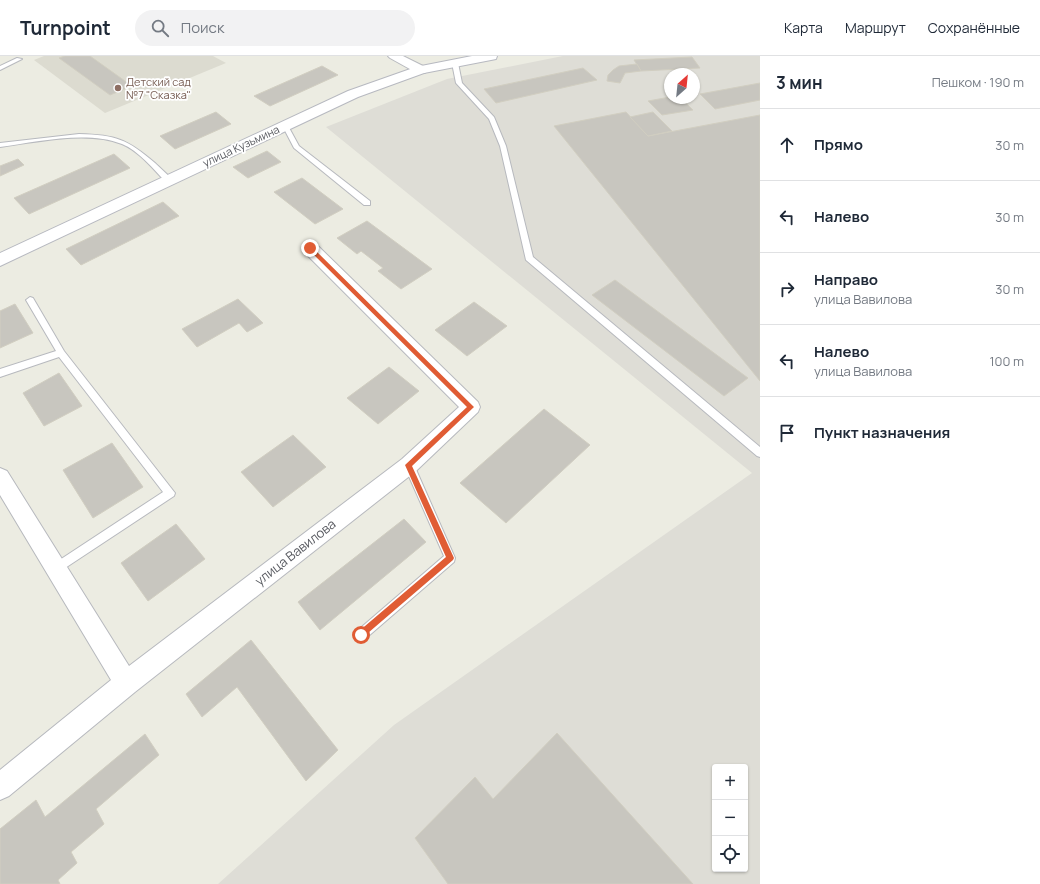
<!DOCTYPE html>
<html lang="ru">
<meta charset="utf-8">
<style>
body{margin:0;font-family:Manrope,sans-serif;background:#f2f2f3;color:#1f2937}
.controls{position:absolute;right:12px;bottom:12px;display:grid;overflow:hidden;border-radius:4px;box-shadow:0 1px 3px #0004}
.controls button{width:36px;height:36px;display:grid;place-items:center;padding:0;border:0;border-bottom:1px solid #e0e1e3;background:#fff;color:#1f2937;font:20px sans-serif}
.compass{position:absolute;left:664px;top:12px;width:36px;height:36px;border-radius:50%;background:#fff;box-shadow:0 1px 3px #0004;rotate:27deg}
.stop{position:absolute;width:12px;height:12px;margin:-9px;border:3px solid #e05c34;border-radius:50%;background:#fff}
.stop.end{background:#e05c34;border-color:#fff;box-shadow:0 1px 4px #0008}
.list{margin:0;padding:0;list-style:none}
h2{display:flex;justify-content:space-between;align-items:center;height:52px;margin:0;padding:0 16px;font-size:17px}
h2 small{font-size:13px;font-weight:400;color:#747a83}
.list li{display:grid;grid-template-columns:26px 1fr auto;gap:12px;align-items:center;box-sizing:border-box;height:72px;padding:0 16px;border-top:1px solid #e0e1e3}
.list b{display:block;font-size:15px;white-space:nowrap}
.list p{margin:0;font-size:13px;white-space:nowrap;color:#747a83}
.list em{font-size:13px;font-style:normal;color:#747a83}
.icon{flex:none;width:22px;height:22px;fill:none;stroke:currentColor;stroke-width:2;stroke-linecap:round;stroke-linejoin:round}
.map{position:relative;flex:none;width:760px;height:828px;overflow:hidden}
header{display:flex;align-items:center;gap:24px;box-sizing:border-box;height:56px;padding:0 20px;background:#fff;border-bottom:1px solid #e0e1e3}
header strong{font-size:19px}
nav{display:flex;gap:22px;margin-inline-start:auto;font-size:14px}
.search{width:280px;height:36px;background:#f2f2f3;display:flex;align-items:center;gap:10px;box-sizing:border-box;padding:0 14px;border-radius:22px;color:#747a83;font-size:15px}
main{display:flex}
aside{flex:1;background:#fff}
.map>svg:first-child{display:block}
.industrial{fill:#deddd6;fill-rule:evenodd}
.education{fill:#dcdbd0}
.building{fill:#c8c6bf;stroke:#d1cec1}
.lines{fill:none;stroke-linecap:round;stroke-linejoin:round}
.service-casing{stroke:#b7b9be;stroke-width:2}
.minor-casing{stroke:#b7b9be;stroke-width:2}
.secondary-casing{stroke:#b7b9c0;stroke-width:2}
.service{fill:#fff;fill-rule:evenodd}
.minor{fill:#fff;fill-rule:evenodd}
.secondary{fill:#fff;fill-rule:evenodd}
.route{fill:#e05c34}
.education-dot{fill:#8d6e63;stroke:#fff;stroke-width:1.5}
.labels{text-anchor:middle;stroke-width:3.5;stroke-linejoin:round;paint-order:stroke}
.far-education-label{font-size:11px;fill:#785e54;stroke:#fff;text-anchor:start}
.far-street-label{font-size:11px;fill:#5a5c62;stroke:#fff}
.street-label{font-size:13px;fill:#5a5c62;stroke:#fff}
</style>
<header>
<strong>Turnpoint</strong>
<div class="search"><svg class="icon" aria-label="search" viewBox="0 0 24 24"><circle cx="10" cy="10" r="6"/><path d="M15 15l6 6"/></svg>Поиск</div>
<nav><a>Карта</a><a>Маршрут</a><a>Сохранённые</a></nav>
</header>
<main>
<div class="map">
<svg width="760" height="828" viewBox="0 0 760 828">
<rect width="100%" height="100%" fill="#ecece2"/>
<path class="industrial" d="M563,0H760V828H218L394,669L752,417L326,71L447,23ZM670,18H694V42H670ZM715,711H745V813H715Z"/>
<polygon class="education" points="44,0 213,0 226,7 105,57 34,4"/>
<g class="building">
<polygon points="65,0 90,0 132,30 110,39 59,2"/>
<polygon points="692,1 700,12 641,15 634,4"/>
<polygon points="637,8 641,15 625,17 620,27 607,25 608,19 613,14 619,10"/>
<polygon points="322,10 338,19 270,50 254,40"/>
<polygon points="583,12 597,24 496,47 484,33"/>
<polygon points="760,27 760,44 715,53 700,38"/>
<polygon points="670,41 681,42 693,54 662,59 648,45"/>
<polygon points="216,56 231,68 175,93 160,80"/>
<polygon points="626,56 648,80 760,59 760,325 554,70"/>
<polygon points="653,56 672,75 648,80 630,61"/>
<polygon points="267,95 281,106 248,122 233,111"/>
<polygon points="114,98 130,112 29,158 14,142"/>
<polygon points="18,103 24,109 0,120 0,110"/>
<polygon points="302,122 343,153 315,168 274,136"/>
<polygon points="163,146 179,160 81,209 66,193"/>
<polygon points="367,165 432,213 401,233 378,215 383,212 361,195 357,198 337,182"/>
<polygon points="615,224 748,322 724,340 592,239"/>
<polygon points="238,243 263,267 247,276 239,267 197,291 182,273"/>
<polygon points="474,246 507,270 467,300 435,274"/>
<polygon points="15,248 33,277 0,292 0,255"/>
<polygon points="389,311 419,335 378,368 347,342"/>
<polygon points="59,317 82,350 44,370 23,337"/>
<polygon points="544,353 590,389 506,467 460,427"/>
<polygon points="293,379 326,411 273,451 241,416"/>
<polygon points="112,387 143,431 93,462 63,414"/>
<polygon points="404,463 426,486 320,574 298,546"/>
<polygon points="176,468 205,503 148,545 121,507"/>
<polygon points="251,584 338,694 306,725 237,631 202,661 186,638"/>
<polygon points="557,677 693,828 448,828 415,782 475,721 493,743"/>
<polygon points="145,678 159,699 96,753 104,768 71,796 77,807 58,824 60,828 0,828 0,773 36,744 45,761"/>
</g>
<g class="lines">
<g class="service-casing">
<g id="service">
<polygon points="17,2 22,3 0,14 0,10"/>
<polygon points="455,5 458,7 462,27 494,61 506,90 533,201 760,391 760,401 757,400 526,204 500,90 489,63 456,27 452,7"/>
<polygon points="283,68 287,68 299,90 370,145 370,149 364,149 294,92 282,69"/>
<path d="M79,78C116,79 127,83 155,107C161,113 167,118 173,124L169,126H166C153,113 139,95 122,88C87,74 36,86 0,91V87Z"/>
<polygon points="30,241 33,242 64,295 175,437 174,440 56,518 52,517 51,513 52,509 163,436 59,301 0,321 0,313 56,295 26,244"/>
<polygon points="409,405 413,406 414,409 455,502 454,506 365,583 361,585 357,583 355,579 357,575 444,500 404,409 405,406"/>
</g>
</g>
<g class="minor-casing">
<g id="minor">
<polygon points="388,0 403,0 425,11 427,14 425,17 417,17 390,2"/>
<polygon points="310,187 316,188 478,346 480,351 478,356 416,415 135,636 9,740 0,744 0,714 111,624 0,439 0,412 7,415 129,610 402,403 459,351 304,196 302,192 304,188"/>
</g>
</g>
<g class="secondary-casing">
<polygon id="secondary" points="472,0 497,0 496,3 491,4 424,17 358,41 0,210 0,197 348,35 416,11"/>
</g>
<use href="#service" class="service"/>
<use href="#minor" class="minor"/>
<use href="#secondary" class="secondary"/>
</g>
<polygon class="route" points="308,190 311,190 474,351 412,410 454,502 453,504 361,583 358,582 358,576 446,501 405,409 467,351 308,193"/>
<circle class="education-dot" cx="118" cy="32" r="4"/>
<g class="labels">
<g class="far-education-label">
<text x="126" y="30">Детский сад<tspan x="126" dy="13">№7 "Сказка"</tspan></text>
</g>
<g class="far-street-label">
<text transform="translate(241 90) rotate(-25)" y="4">улица Кузьмина</text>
</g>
<g class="street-label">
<text transform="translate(295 496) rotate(-38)" y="5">улица Вавилова</text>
</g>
</g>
</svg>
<div class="controls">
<button>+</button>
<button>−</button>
<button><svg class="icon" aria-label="locate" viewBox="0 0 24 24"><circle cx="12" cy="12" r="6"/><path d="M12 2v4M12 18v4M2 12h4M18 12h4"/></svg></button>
</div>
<svg class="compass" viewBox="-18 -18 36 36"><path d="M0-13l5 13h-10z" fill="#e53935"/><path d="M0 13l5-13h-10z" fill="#747a83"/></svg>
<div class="stop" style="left:361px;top:579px"></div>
<div class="stop end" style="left:310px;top:192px"></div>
</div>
<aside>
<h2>3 мин<small>Пешком · 190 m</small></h2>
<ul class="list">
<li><svg class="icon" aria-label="ahead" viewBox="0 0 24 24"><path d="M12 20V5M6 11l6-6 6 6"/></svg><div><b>Прямо</b></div><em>30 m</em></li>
<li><svg class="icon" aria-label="left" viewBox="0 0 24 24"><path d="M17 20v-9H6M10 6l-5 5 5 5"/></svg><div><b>Налево</b></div><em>30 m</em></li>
<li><svg class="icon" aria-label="right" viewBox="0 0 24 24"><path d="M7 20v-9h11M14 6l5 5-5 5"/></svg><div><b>Направо</b><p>улица Вавилова</p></div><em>30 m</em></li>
<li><svg class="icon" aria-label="left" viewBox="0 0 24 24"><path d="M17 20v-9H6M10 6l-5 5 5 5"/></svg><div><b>Налево</b><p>улица Вавилова</p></div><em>100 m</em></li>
<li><svg class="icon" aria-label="arrive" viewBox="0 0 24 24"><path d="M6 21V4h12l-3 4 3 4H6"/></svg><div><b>Пункт назначения</b></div></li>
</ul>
</aside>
</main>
